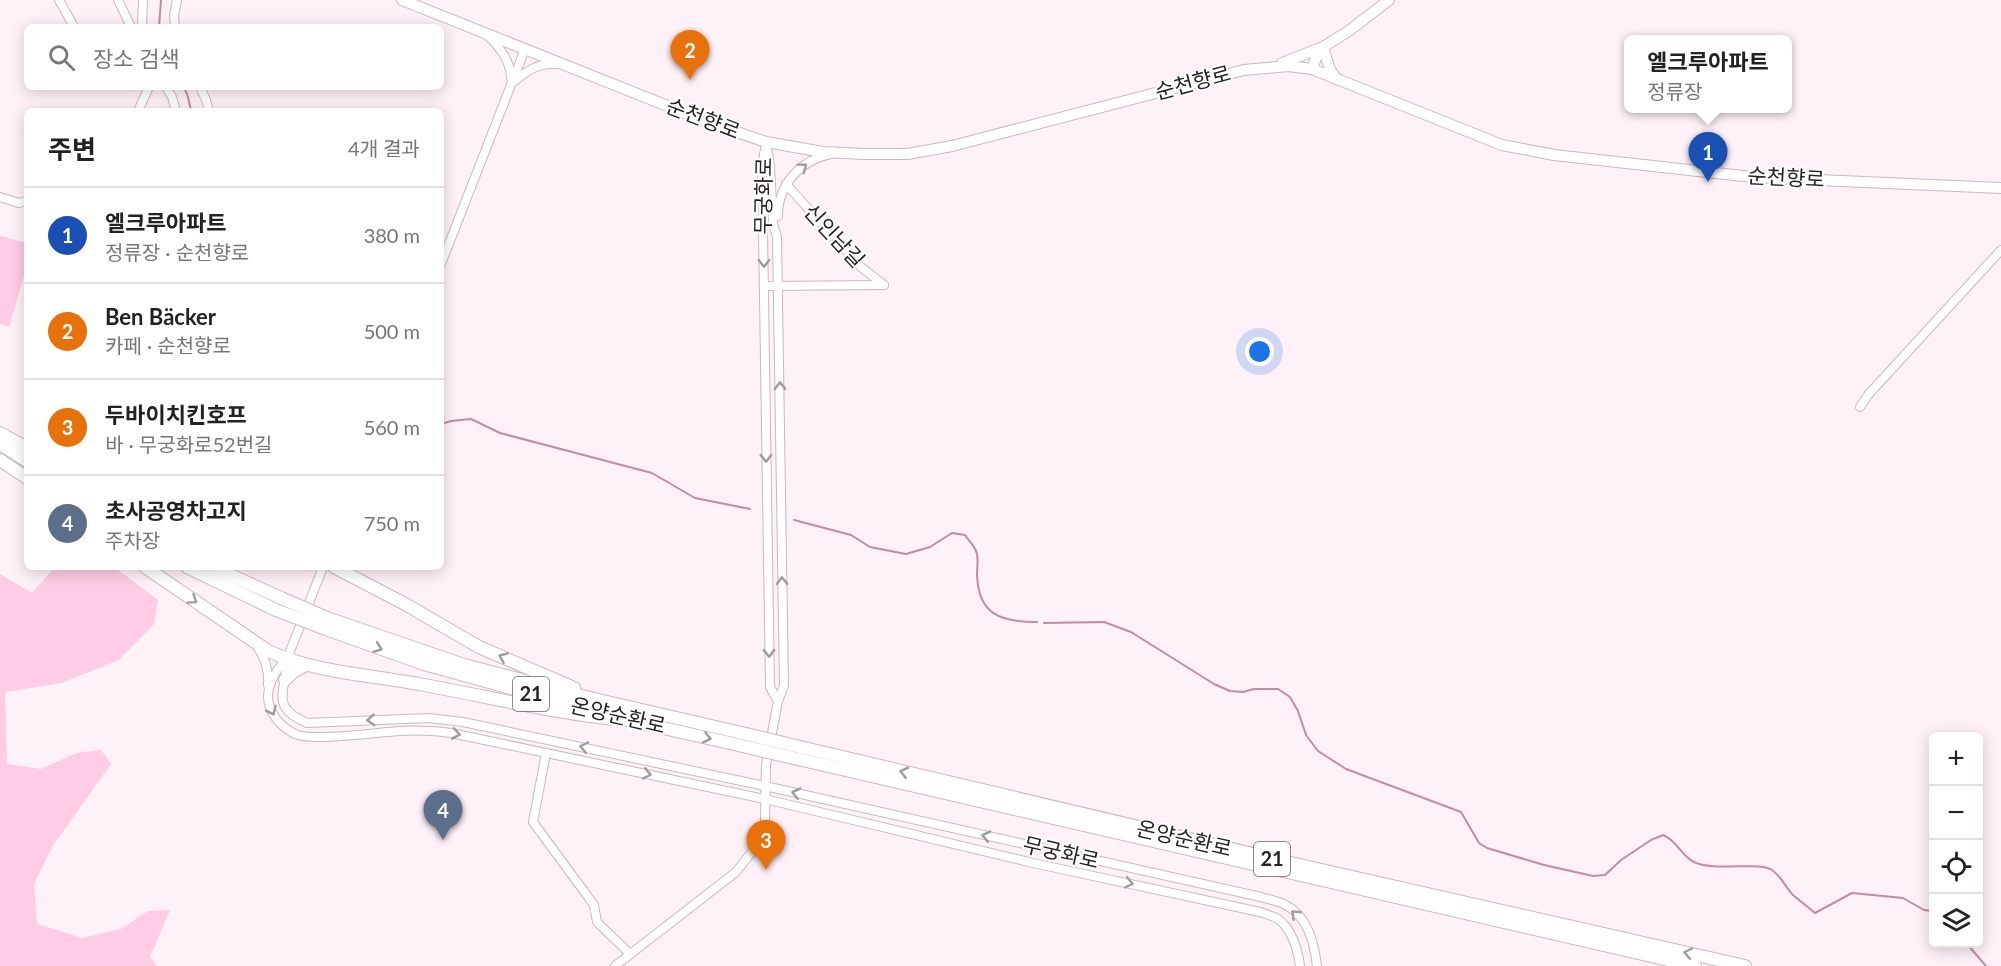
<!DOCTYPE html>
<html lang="ko">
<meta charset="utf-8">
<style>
body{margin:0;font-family:Lato,"Noto Sans KR",sans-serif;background:#f2f2f2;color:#222}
.controls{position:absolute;right:18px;bottom:18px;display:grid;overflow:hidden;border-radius:9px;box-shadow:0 3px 15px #0003}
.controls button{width:54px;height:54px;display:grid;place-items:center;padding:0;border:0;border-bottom:2px solid #e0e0e0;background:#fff;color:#222;font:30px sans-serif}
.you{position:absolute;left:1260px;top:352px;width:21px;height:21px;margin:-15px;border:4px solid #fff;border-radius:50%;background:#1a73e8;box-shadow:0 0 0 9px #1a73e833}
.badge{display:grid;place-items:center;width:39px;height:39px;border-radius:50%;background:#2d6d01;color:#fff;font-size:20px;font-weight:700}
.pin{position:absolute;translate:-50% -50px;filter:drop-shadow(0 2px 3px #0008)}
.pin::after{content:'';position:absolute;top:32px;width:21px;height:18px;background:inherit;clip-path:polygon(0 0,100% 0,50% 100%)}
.popup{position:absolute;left:1624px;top:35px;width:168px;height:78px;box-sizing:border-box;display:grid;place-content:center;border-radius:9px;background:#fff;filter:drop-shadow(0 2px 4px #0005);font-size:20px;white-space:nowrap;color:#767676}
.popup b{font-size:22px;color:#222}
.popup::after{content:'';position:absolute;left:50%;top:100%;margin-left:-12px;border:12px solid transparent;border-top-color:#fff}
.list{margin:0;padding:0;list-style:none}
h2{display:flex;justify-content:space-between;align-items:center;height:78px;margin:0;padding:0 24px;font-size:26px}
h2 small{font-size:20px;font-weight:400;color:#767676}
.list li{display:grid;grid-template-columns:39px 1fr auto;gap:18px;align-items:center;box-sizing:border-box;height:96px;padding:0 24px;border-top:2px solid #e0e0e0}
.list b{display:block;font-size:22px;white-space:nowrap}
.list p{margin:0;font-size:20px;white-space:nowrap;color:#767676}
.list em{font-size:20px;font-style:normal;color:#767676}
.icon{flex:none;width:33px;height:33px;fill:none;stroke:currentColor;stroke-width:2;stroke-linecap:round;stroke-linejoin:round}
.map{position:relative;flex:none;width:2001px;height:966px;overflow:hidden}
.search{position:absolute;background:#fff;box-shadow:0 3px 15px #0003;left:24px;top:24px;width:420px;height:66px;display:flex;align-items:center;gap:15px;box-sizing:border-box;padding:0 21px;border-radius:9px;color:#767676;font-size:22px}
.panel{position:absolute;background:#fff;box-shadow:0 3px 15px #0003;left:24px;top:108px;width:420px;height:462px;border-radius:9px}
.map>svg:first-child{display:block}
.green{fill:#fecce4}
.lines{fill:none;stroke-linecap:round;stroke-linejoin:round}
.stream{stroke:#c48aa6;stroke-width:2}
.minor-casing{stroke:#cbb7c0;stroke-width:10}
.major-casing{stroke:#cbb7c0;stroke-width:12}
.highway-casing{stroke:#cbb7c0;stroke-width:14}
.minor{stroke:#fff;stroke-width:8}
.major{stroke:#fff;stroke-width:10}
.highway{stroke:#fff;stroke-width:12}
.highway-bridge-casing{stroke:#cbb7c0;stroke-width:14;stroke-linecap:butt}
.highway-bridge{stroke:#fff;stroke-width:12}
.oneway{stroke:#9e9b9c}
.labels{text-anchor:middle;stroke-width:4.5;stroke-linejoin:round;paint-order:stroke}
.shield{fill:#fff;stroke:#686466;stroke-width:1.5}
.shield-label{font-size:20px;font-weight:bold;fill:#282124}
.street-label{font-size:21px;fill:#282124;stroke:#fff}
</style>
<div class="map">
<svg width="2001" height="966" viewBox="0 0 2001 966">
<rect width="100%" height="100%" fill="#fef1f7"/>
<g class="green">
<polygon points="0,236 27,243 27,265 9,327 0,324"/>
<polygon points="55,567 114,567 158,600 154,624 119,660 61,683 5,692 7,764 41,769 77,753 101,750 111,764 52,847 34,884 37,924 82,938 121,929 148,911 170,910 150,957 157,966 0,966 0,574 32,593"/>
</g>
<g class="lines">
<g class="stream">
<polyline points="159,27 161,0"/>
<polyline points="184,87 188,97 191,111"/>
<polyline points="441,424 451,421 471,419 500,433 652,473 695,498 750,509"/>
<path d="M794,520L851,535L870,547L906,554L930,547L952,533L965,535C968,540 974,545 976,551C979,557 977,567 977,574C978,615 1001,622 1037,622"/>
<path d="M1044,623L1104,622L1131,632L1214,684L1230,691L1243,692L1254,689H1278L1290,697L1298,711L1306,735L1318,751L1346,769L1461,812L1479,843L1487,848L1544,865L1593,876L1605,875L1621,860L1651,840L1663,835C1678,841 1680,855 1694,862C1713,872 1761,861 1772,870C1781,876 1786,888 1793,895C1800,901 1808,907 1815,913L1852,893L1903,898L1924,910L1934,911"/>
<polyline points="1967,944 1986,966"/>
</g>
<g class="minor-casing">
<g id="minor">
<polyline points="59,0 74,27"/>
<polyline points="118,0 131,27"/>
<polyline points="142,27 143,0"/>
<polyline points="175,27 174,16 177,0"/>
<path d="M488,36C501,49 510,60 511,78"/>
<path d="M512,83C527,71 537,63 556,64"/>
<polyline points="166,87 172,97 176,111"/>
<polyline points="200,87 206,100 209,111"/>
<polyline points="138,111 149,87"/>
<polyline points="765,149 762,166 770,687 778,701"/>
<polyline points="786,184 861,267 884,285"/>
<polyline points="0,197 19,203 27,201"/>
<path d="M778,216C778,185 800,160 831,154"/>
<polyline points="441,264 525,49"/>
<polyline points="764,286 884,285"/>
<polyline points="1860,407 1868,395 2001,250"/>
<path d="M323,567L287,659C287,691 268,706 307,723L429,718L463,722L765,786L1261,897C1268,899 1277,901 1284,904C1308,916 1314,942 1317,966"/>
<path d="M257,646C265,659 269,669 268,685"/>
<path d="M287,659C275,670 265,688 269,704C272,717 283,728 295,734C312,742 378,732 400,731C417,730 434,731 451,733L765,799L1033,863L1260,912C1265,914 1273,916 1278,919C1292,929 1298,950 1300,966"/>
<polyline points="546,753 533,822 594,905 597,922 630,954"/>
<polyline points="615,966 736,872 755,848 762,834 765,821 766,765 778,701 784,686 777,237 773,224 770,165 766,142"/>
</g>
</g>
<g class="major-casing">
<g id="major">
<polyline points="402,0 705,121 766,142 823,152 865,154 908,154 952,146 1244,70 1288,66 1312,69 1502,145 1554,155 1752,177 2001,188"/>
<polyline points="1282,63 1323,47 1330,70 1338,80"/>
<polyline points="1312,69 1316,58 1323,47 1350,30 1389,0"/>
</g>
</g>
<g class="highway-casing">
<g id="highway">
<polyline points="0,433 27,448"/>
<polyline points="0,444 27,461"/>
<polyline points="0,460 27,478"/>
<path d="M145,567L268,651C316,673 372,675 424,685C491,697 557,714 626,720"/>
<polyline points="187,567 276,610"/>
<polyline points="213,567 281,598"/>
<polyline points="334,567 405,604 479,647 574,688"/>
<polyline points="327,618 464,665 594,699 746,734"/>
<polyline points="323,628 424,664 594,711"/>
<polyline points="285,680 293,672 306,665"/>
<polyline points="619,718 743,746"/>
<polyline points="800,747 1295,864 1745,966"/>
<polyline points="798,759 1695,966"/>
</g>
</g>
<use href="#minor" class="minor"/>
<use href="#major" class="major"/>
<use href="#highway" class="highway"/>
<g class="highway-bridge-casing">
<g id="highway-bridge">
<polyline points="281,598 327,618"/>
<polyline points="276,610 323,628"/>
<polyline points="746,734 800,747"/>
<polyline points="743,746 798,759"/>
</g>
</g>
<use href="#highway-bridge" class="highway-bridge"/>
</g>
<defs><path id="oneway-chevron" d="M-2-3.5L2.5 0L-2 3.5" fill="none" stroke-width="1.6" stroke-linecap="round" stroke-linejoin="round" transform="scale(1.5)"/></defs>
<g class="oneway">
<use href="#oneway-chevron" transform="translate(803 167) rotate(-37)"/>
<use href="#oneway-chevron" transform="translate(764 263) rotate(89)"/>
<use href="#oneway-chevron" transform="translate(780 386) rotate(-91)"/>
<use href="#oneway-chevron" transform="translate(766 458) rotate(89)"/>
<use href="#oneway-chevron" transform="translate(782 581) rotate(-91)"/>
<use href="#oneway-chevron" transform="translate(193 600) rotate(34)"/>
<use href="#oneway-chevron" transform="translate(378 648) rotate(20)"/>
<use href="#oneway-chevron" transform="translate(769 653) rotate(89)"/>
<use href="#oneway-chevron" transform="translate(503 657) rotate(-157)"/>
<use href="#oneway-chevron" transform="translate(272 711) rotate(64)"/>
<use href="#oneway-chevron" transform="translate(371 720) rotate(176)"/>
<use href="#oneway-chevron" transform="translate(456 734) rotate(10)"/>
<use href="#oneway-chevron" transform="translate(707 738) rotate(14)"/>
<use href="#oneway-chevron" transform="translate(584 747) rotate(-168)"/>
<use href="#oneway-chevron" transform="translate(904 772) rotate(-166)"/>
<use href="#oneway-chevron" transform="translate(647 774) rotate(12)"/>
<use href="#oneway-chevron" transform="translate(796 793) rotate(-167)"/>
<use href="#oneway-chevron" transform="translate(986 836) rotate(-167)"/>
<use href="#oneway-chevron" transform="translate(1129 883) rotate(12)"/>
<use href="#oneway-chevron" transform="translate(1295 914) rotate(-136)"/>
<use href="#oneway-chevron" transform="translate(1688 953) rotate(-168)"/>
</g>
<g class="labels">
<g class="shield">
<rect x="513" y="677" width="36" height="34" rx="4.5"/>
<rect x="1254" y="842" width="36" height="34" rx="4.5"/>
</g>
<g class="shield-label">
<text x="531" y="701">21</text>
<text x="1272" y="866">21</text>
</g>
<g class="street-label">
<text transform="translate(1193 83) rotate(-15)" y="7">순천향로</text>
<text transform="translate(703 119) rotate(21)" y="7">순천향로</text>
<text transform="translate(1786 178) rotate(3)" y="7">순천향로</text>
<text transform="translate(764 196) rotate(-89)" y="7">무궁화로</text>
<text transform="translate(834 236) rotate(47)" y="7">신인남길</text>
<text transform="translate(618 716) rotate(13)" y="7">온양순환로</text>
<text transform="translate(1184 839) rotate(13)" y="7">온양순환로</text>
<text transform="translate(1061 853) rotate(13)" y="7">무궁화로</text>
</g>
</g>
</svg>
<div class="controls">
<button>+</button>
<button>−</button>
<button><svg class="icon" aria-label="locate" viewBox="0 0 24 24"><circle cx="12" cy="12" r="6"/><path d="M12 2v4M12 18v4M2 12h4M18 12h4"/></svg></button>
<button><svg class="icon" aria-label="layers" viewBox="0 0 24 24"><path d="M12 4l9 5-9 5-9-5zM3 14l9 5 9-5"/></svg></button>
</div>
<div class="you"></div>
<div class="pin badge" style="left:1708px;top:182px;background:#1a4fb4">1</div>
<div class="popup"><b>엘크루아파트</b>정류장</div>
<div class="pin badge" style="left:690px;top:80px;background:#e8710a">2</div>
<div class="pin badge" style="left:766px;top:870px;background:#e8710a">3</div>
<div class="pin badge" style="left:443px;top:840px;background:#5c6f8a">4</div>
<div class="search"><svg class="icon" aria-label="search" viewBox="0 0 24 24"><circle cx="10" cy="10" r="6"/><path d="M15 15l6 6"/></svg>장소 검색</div>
<section class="panel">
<h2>주변<small>4개 결과</small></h2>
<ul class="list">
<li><span class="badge" style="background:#1a4fb4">1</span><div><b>엘크루아파트</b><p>정류장 · 순천향로</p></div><em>380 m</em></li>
<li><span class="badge" style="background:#e8710a">2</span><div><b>Ben Bäcker</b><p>카페 · 순천향로</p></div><em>500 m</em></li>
<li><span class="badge" style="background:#e8710a">3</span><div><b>두바이치킨호프</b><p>바 · 무궁화로52번길</p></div><em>560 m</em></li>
<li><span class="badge" style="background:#5c6f8a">4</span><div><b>초사공영차고지</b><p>주차장</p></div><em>750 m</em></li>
</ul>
</section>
</div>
